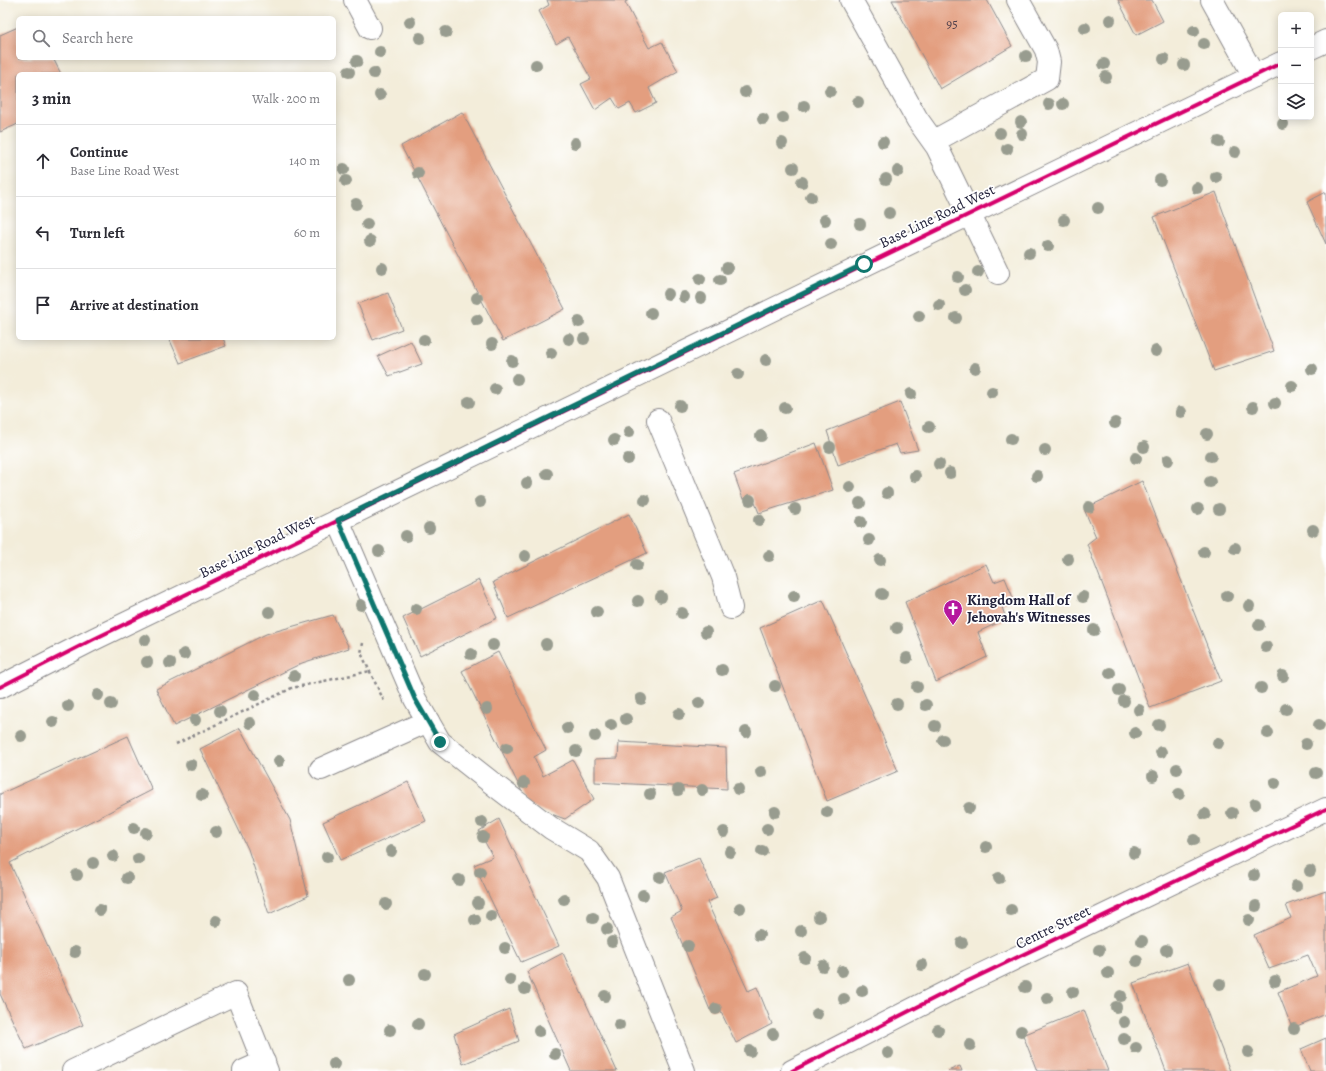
<!DOCTYPE html>
<meta charset="utf-8">
<style>
body{margin:0;font-family:Alegreya,serif;background:#f2f2f3;color:#2b2b33}
.controls{position:absolute;right:12px;top:12px;display:grid;overflow:hidden;border-radius:6px;box-shadow:0 2px 10px #0003}
.controls button{width:36px;height:36px;display:grid;place-items:center;padding:0;border:0;border-bottom:1px solid #e1e1e2;background:#fff;color:#2b2b33;font:20px sans-serif}
.stop{position:absolute;width:12px;height:12px;margin:-9px;border:3px solid #0f766e;border-radius:50%;background:#fff}
.stop.end{background:#0f766e;border-color:#fff;box-shadow:0 1px 4px #0008}
.list{margin:0;padding:0;list-style:none}
h2{display:flex;justify-content:space-between;align-items:center;height:52px;margin:0;padding:0 16px;font-size:17px}
h2 small{font-size:13px;font-weight:400;color:#7c7c81}
.list li{display:grid;grid-template-columns:26px 1fr auto;gap:12px;align-items:center;box-sizing:border-box;height:72px;padding:0 16px;border-top:1px solid #e1e1e2}
.list b{display:block;font-size:15px;white-space:nowrap}
.list p{margin:0;font-size:13px;white-space:nowrap;color:#7c7c81}
.list em{font-size:13px;font-style:normal;color:#7c7c81}
.icon{flex:none;width:22px;height:22px;fill:none;stroke:currentColor;stroke-width:2;stroke-linecap:round;stroke-linejoin:round}
.map{position:relative;flex:none;width:1326px;height:1071px;overflow:hidden}
.search{position:absolute;background:#fff;box-shadow:0 2px 10px #0003;left:16px;top:16px;width:320px;height:44px;display:flex;align-items:center;gap:10px;box-sizing:border-box;padding:0 14px;border-radius:6px;color:#7c7c81;font-size:15px}
.panel{position:absolute;background:#fff;box-shadow:0 2px 10px #0003;left:16px;top:72px;width:320px;height:268px;border-radius:6px}
.map>svg:first-child{display:block}
.building{fill:#e39e7f}
.lines{fill:none;stroke-linecap:round;stroke-linejoin:round}
.minor-casing{stroke:#8a888a;stroke-width:24}
.path{stroke:#8a888a;stroke-width:2.5;stroke-dasharray:3 3;stroke-linecap:butt}
.minor{stroke:#fff;stroke-width:22}
.cycleway-casing{stroke:#fff;stroke-width:6}
.cycleway{stroke:#d6006c;stroke-width:4}
.tree{fill:#989c8f}
.route{stroke:#0f766e;stroke-width:5}
.labels{text-anchor:middle;stroke-width:3.5;stroke-linejoin:round;paint-order:stroke}
.number-label{font-size:13px;fill:#52414c}
.street-label{font-size:15px;fill:#22223b;stroke:#fff}
.poi-label{font-size:15px;font-weight:bold;fill:#22223b;stroke:#fff;text-anchor:start}
</style>
<div class="map">
<svg width="1326" height="1071" viewBox="0 0 1326 1071">
<rect width="100%" height="100%" fill="#fff"/>
<filter id="ink" filterUnits="userSpaceOnUse"><feTurbulence type="fractalNoise" baseFrequency=".025" numOctaves="2"/><feDisplacementMap in="SourceGraphic" scale="8" xChannelSelector="R" yChannelSelector="G"/><feConvolveMatrix kernelMatrix="1 2 1 2 8 2 1 2 1" color-interpolation-filters="sRGB"/></filter>
<filter id="wash" filterUnits="userSpaceOnUse"><feTurbulence type="fractalNoise" baseFrequency=".012" numOctaves="4" result="noise"/><feDisplacementMap in="SourceGraphic" scale="16" xChannelSelector="R" yChannelSelector="G"/><feGaussianBlur stdDeviation="0.9" result="paint"/><feColorMatrix in="noise" values="0 0 0 0 0 0 0 0 0 0 0 0 0 0 0 0 0 1.4 0 .05"/><feComposite in="paint" operator="in"/></filter>
<g filter="url(#wash)">
<rect width="100%" height="100%" fill="#f3edda"/>
<g id="blocks">
<g class="building">
<polygon points="547,0 629,0 625,2 649,48 662,42 678,71 649,88 656,103 636,113 630,103 619,109 612,98 595,110 581,84 591,79 568,37 556,44 539,11 549,5"/>
<polygon points="892,0 987,0 1012,46 940,89"/>
<polygon points="1118,0 1152,0 1163,21 1136,35"/>
<polygon points="18,27 18,58 53,58 61,74 18,74 18,124 0,132 0,35"/>
<polygon points="462,112 565,309 503,341 401,146"/>
<polygon points="1216,192 1274,351 1214,371 1154,217"/>
<polygon points="1326,192 1326,244 1307,202"/>
<polygon points="388,293 402,329 373,340 358,304"/>
<polygon points="169,338 223,338 226,346 180,363"/>
<polygon points="411,341 422,364 389,376 378,356"/>
<polygon points="900,402 918,450 900,453 896,444 838,465 827,431"/>
<polygon points="816,443 833,490 759,513 752,495 743,499 734,474"/>
<polygon points="1142,481 1221,681 1150,708 1087,544 1096,537 1084,509"/>
<polygon points="629,514 647,553 508,618 493,582"/>
<polygon points="986,564 994,582 1005,578 1014,600 1001,604 1006,619 978,632 987,657 936,682 905,602"/>
<polygon points="479,580 497,618 420,656 403,618"/>
<polygon points="823,600 898,771 827,801 760,628"/>
<polygon points="333,615 349,648 302,663 174,726 156,689 266,634"/>
<polygon points="498,652 546,750 534,757 543,776 573,760 594,799 565,819 529,806 462,671"/>
<polygon points="240,728 290,820 308,896 269,914 248,849 200,749"/>
<polygon points="128,736 152,790 10,863 83,1025 26,1049 0,994 0,794"/>
<polygon points="619,742 726,748 727,789 595,782 595,759 618,758"/>
<polygon points="408,782 426,821 340,860 323,822"/>
<polygon points="499,819 559,946 521,962 474,865 493,857 479,831"/>
<polygon points="699,858 717,898 707,902 748,991 757,987 772,1024 736,1043 719,1008 710,1010 671,917 682,911 665,872"/>
<polygon points="1326,891 1326,1014 1292,1028 1278,992 1317,976 1308,955 1269,969 1254,935 1291,918 1286,905"/>
<polygon points="563,953 617,1071 571,1071 527,972"/>
<polygon points="1188,963 1230,1071 1166,1071 1133,983"/>
<polygon points="509,1009 519,1041 463,1064 454,1034"/>
<polygon points="1084,1010 1108,1071 1037,1071 1023,1035"/>
<polygon points="1326,1038 1326,1071 1310,1071 1301,1049"/>
<polygon points="960,1066 962,1071 948,1071"/>
</g>
</g>
</g>
<g filter="url(#ink)">
<use href="#blocks" fill-opacity="0" stroke="#8a888a" stroke-width="1"/>
<g class="lines">
<g class="minor-casing">
<g id="minor">
<polyline points="355,0 370,28"/>
<polyline points="851,0 917,119 937,147 998,273"/>
<polyline points="1212,0 1254,76"/>
<polyline points="1311,48 1326,41"/>
<polyline points="934,141 1047,79 1049,62 1046,50 1018,0"/>
<polyline points="658,420 723,577 731,608"/>
<polyline points="338,520 415,699 440,742 497,787 551,828 589,851 608,878 684,1071"/>
<polyline points="0,687 94,639 1281,63"/>
<polyline points="321,769 428,721"/>
<polyline points="73,1071 236,993 267,1071"/>
<polyline points="244,1071 264,1062"/>
<polyline points="792,1071 968,981 1326,809"/>
</g>
</g>
<g class="path">
<polyline points="363,643 361,653 385,703"/>
<polyline points="176,744 292,688 370,671"/>
</g>
<use href="#minor" class="minor"/>
<g class="cycleway-casing">
<g id="cycleway">
<polyline points="0,687 94,639 1281,63"/>
<polyline points="792,1071 968,981 1326,809"/>
</g>
</g>
<use href="#cycleway" class="cycleway"/>
</g>
<g class="tree">
<circle cx="1110" cy="20" r="6"/>
<circle cx="410" cy="22" r="6"/>
<circle cx="1085" cy="28" r="6"/>
<circle cx="1194" cy="31" r="6"/>
<circle cx="446" cy="32" r="6"/>
<circle cx="420" cy="38" r="6"/>
<circle cx="1204" cy="44" r="6"/>
<circle cx="380" cy="52" r="6"/>
<circle cx="1026" cy="56" r="6"/>
<circle cx="1164" cy="59" r="6"/>
<circle cx="357" cy="61" r="6"/>
<circle cx="1104" cy="64" r="6"/>
<circle cx="536" cy="65" r="6"/>
<circle cx="1184" cy="65" r="6"/>
<circle cx="349" cy="72" r="6"/>
<circle cx="374" cy="73" r="6"/>
<circle cx="1106" cy="77" r="6"/>
<circle cx="830" cy="91" r="6"/>
<circle cx="745" cy="92" r="6"/>
<circle cx="380" cy="95" r="6"/>
<circle cx="858" cy="102" r="6"/>
<circle cx="1049" cy="104" r="6"/>
<circle cx="1063" cy="104" r="6"/>
<circle cx="804" cy="106" r="6"/>
<circle cx="783" cy="118" r="6"/>
<circle cx="763" cy="119" r="6"/>
<circle cx="1021" cy="122" r="6"/>
<circle cx="1283" cy="124" r="6"/>
<circle cx="1000" cy="133" r="6"/>
<circle cx="1022" cy="134" r="6"/>
<circle cx="883" cy="142" r="6"/>
<circle cx="1219" cy="142" r="6"/>
<circle cx="575" cy="143" r="6"/>
<circle cx="782" cy="143" r="6"/>
<circle cx="1007" cy="149" r="6"/>
<circle cx="1235" cy="152" r="6"/>
<circle cx="793" cy="168" r="6"/>
<circle cx="344" cy="169" r="6"/>
<circle cx="898" cy="171" r="6"/>
<circle cx="418" cy="173" r="6"/>
<circle cx="1216" cy="177" r="6"/>
<circle cx="886" cy="179" r="6"/>
<circle cx="1160" cy="180" r="6"/>
<circle cx="346" cy="181" r="6"/>
<circle cx="802" cy="182" r="6"/>
<circle cx="1197" cy="188" r="6"/>
<circle cx="811" cy="197" r="6"/>
<circle cx="356" cy="204" r="6"/>
<circle cx="1098" cy="208" r="6"/>
<circle cx="889" cy="213" r="6"/>
<circle cx="825" cy="220" r="6"/>
<circle cx="1064" cy="220" r="6"/>
<circle cx="367" cy="224" r="6"/>
<circle cx="860" cy="224" r="6"/>
<circle cx="370" cy="241" r="6"/>
<circle cx="831" cy="244" r="6"/>
<circle cx="1048" cy="246" r="6"/>
<circle cx="1029" cy="253" r="6"/>
<circle cx="382" cy="268" r="6"/>
<circle cx="727" cy="268" r="6"/>
<circle cx="978" cy="272" r="6"/>
<circle cx="958" cy="277" r="6"/>
<circle cx="700" cy="279" r="6"/>
<circle cx="720" cy="280" r="6"/>
<circle cx="965" cy="290" r="6"/>
<circle cx="668" cy="294" r="6"/>
<circle cx="684" cy="297" r="6"/>
<circle cx="477" cy="298" r="6"/>
<circle cx="701" cy="298" r="6"/>
<circle cx="939" cy="305" r="6"/>
<circle cx="651" cy="313" r="6"/>
<circle cx="919" cy="316" r="6"/>
<circle cx="956" cy="318" r="6"/>
<circle cx="477" cy="320" r="6"/>
<circle cx="579" cy="322" r="6"/>
<circle cx="569" cy="339" r="6"/>
<circle cx="584" cy="339" r="6"/>
<circle cx="424" cy="340" r="6"/>
<circle cx="492" cy="344" r="6"/>
<circle cx="1156" cy="351" r="6"/>
<circle cx="551" cy="353" r="6"/>
<circle cx="766" cy="360" r="6"/>
<circle cx="512" cy="361" r="6"/>
<circle cx="975" cy="368" r="6"/>
<circle cx="1312" cy="369" r="6"/>
<circle cx="738" cy="374" r="6"/>
<circle cx="517" cy="379" r="6"/>
<circle cx="1292" cy="386" r="6"/>
<circle cx="495" cy="389" r="6"/>
<circle cx="992" cy="392" r="6"/>
<circle cx="911" cy="394" r="6"/>
<circle cx="469" cy="402" r="6"/>
<circle cx="1275" cy="403" r="6"/>
<circle cx="680" cy="406" r="6"/>
<circle cx="1253" cy="407" r="6"/>
<circle cx="785" cy="408" r="6"/>
<circle cx="1181" cy="412" r="6"/>
<circle cx="1115" cy="423" r="6"/>
<circle cx="929" cy="427" r="6"/>
<circle cx="629" cy="432" r="6"/>
<circle cx="1207" cy="434" r="6"/>
<circle cx="761" cy="436" r="6"/>
<circle cx="1011" cy="439" r="6"/>
<circle cx="614" cy="440" r="6"/>
<circle cx="830" cy="447" r="6"/>
<circle cx="1144" cy="447" r="6"/>
<circle cx="1045" cy="450" r="6"/>
<circle cx="1211" cy="456" r="6"/>
<circle cx="1136" cy="458" r="6"/>
<circle cx="628" cy="459" r="6"/>
<circle cx="1168" cy="460" r="6"/>
<circle cx="939" cy="464" r="6"/>
<circle cx="950" cy="473" r="6"/>
<circle cx="547" cy="474" r="6"/>
<circle cx="915" cy="476" r="6"/>
<circle cx="1037" cy="476" r="6"/>
<circle cx="1210" cy="482" r="6"/>
<circle cx="527" cy="483" r="6"/>
<circle cx="850" cy="487" r="6"/>
<circle cx="887" cy="493" r="6"/>
<circle cx="645" cy="500" r="6"/>
<circle cx="750" cy="500" r="6"/>
<circle cx="480" cy="502" r="6"/>
<circle cx="860" cy="503" r="6"/>
<circle cx="1089" cy="507" r="6"/>
<circle cx="795" cy="509" r="6"/>
<circle cx="1198" cy="509" r="6"/>
<circle cx="1219" cy="509" r="6"/>
<circle cx="759" cy="520" r="6"/>
<circle cx="861" cy="522" r="6"/>
<circle cx="429" cy="528" r="6"/>
<circle cx="1313" cy="530" r="6"/>
<circle cx="406" cy="536" r="6"/>
<circle cx="869" cy="540" r="6"/>
<circle cx="1235" cy="548" r="6"/>
<circle cx="379" cy="551" r="6"/>
<circle cx="1204" cy="552" r="6"/>
<circle cx="525" cy="556" r="6"/>
<circle cx="769" cy="556" r="6"/>
<circle cx="1068" cy="559" r="6"/>
<circle cx="880" cy="560" r="6"/>
<circle cx="637" cy="565" r="6"/>
<circle cx="882" cy="594" r="6"/>
<circle cx="794" cy="596" r="6"/>
<circle cx="1227" cy="596" r="6"/>
<circle cx="661" cy="597" r="6"/>
<circle cx="1083" cy="597" r="6"/>
<circle cx="638" cy="601" r="6"/>
<circle cx="361" cy="605" r="6"/>
<circle cx="1249" cy="606" r="6"/>
<circle cx="416" cy="609" r="6"/>
<circle cx="269" cy="612" r="6"/>
<circle cx="597" cy="612" r="6"/>
<circle cx="682" cy="613" r="6"/>
<circle cx="1259" cy="625" r="6"/>
<circle cx="897" cy="628" r="6"/>
<circle cx="1094" cy="630" r="6"/>
<circle cx="706" cy="632" r="6"/>
<circle cx="145" cy="640" r="6"/>
<circle cx="546" cy="644" r="6"/>
<circle cx="493" cy="645" r="6"/>
<circle cx="1266" cy="647" r="6"/>
<circle cx="184" cy="654" r="6"/>
<circle cx="471" cy="654" r="6"/>
<circle cx="907" cy="658" r="6"/>
<circle cx="147" cy="662" r="6"/>
<circle cx="170" cy="663" r="6"/>
<circle cx="722" cy="670" r="6"/>
<circle cx="1110" cy="673" r="6"/>
<circle cx="294" cy="676" r="6"/>
<circle cx="1283" cy="676" r="6"/>
<circle cx="775" cy="686" r="6"/>
<circle cx="917" cy="687" r="6"/>
<circle cx="1261" cy="688" r="6"/>
<circle cx="1119" cy="690" r="6"/>
<circle cx="98" cy="695" r="6"/>
<circle cx="255" cy="695" r="6"/>
<circle cx="641" cy="699" r="6"/>
<circle cx="1124" cy="701" r="6"/>
<circle cx="699" cy="703" r="6"/>
<circle cx="111" cy="704" r="6"/>
<circle cx="897" cy="704" r="6"/>
<circle cx="926" cy="705" r="6"/>
<circle cx="68" cy="706" r="6"/>
<circle cx="487" cy="709" r="6"/>
<circle cx="1286" cy="709" r="6"/>
<circle cx="1139" cy="710" r="6"/>
<circle cx="220" cy="711" r="6"/>
<circle cx="679" cy="714" r="6"/>
<circle cx="626" cy="719" r="6"/>
<circle cx="195" cy="720" r="6"/>
<circle cx="53" cy="722" r="6"/>
<circle cx="250" cy="723" r="6"/>
<circle cx="611" cy="725" r="6"/>
<circle cx="1159" cy="725" r="6"/>
<circle cx="1319" cy="725" r="6"/>
<circle cx="935" cy="726" r="6"/>
<circle cx="567" cy="728" r="6"/>
<circle cx="746" cy="732" r="6"/>
<circle cx="1135" cy="733" r="6"/>
<circle cx="1268" cy="733" r="6"/>
<circle cx="21" cy="736" r="6"/>
<circle cx="595" cy="736" r="6"/>
<circle cx="943" cy="740" r="6"/>
<circle cx="1218" cy="743" r="6"/>
<circle cx="1306" cy="744" r="6"/>
<circle cx="507" cy="748" r="6"/>
<circle cx="576" cy="751" r="6"/>
<circle cx="1161" cy="752" r="6"/>
<circle cx="279" cy="761" r="6"/>
<circle cx="191" cy="765" r="6"/>
<circle cx="1177" cy="769" r="6"/>
<circle cx="761" cy="772" r="6"/>
<circle cx="1316" cy="773" r="6"/>
<circle cx="1153" cy="776" r="6"/>
<circle cx="524" cy="783" r="6"/>
<circle cx="1275" cy="783" r="6"/>
<circle cx="738" cy="789" r="6"/>
<circle cx="678" cy="790" r="6"/>
<circle cx="702" cy="790" r="6"/>
<circle cx="650" cy="794" r="6"/>
<circle cx="1179" cy="794" r="6"/>
<circle cx="202" cy="795" r="6"/>
<circle cx="1255" cy="804" r="6"/>
<circle cx="969" cy="808" r="6"/>
<circle cx="775" cy="812" r="6"/>
<circle cx="827" cy="812" r="6"/>
<circle cx="1232" cy="813" r="6"/>
<circle cx="1205" cy="814" r="6"/>
<circle cx="482" cy="822" r="6"/>
<circle cx="134" cy="828" r="6"/>
<circle cx="767" cy="829" r="6"/>
<circle cx="216" cy="832" r="6"/>
<circle cx="724" cy="832" r="6"/>
<circle cx="146" cy="833" r="6"/>
<circle cx="483" cy="837" r="6"/>
<circle cx="1194" cy="840" r="6"/>
<circle cx="986" cy="847" r="6"/>
<circle cx="391" cy="851" r="6"/>
<circle cx="762" cy="851" r="6"/>
<circle cx="730" cy="852" r="6"/>
<circle cx="1134" cy="853" r="6"/>
<circle cx="113" cy="856" r="6"/>
<circle cx="327" cy="857" r="6"/>
<circle cx="138" cy="859" r="6"/>
<circle cx="93" cy="863" r="6"/>
<circle cx="1310" cy="871" r="6"/>
<circle cx="480" cy="872" r="6"/>
<circle cx="77" cy="875" r="6"/>
<circle cx="1254" cy="875" r="6"/>
<circle cx="660" cy="877" r="6"/>
<circle cx="127" cy="878" r="6"/>
<circle cx="999" cy="878" r="6"/>
<circle cx="459" cy="880" r="6"/>
<circle cx="1296" cy="886" r="6"/>
<circle cx="643" cy="895" r="6"/>
<circle cx="564" cy="899" r="6"/>
<circle cx="478" cy="903" r="6"/>
<circle cx="386" cy="904" r="6"/>
<circle cx="1256" cy="906" r="6"/>
<circle cx="740" cy="908" r="6"/>
<circle cx="100" cy="910" r="6"/>
<circle cx="1011" cy="910" r="6"/>
<circle cx="491" cy="916" r="6"/>
<circle cx="819" cy="917" r="6"/>
<circle cx="593" cy="918" r="6"/>
<circle cx="475" cy="920" r="6"/>
<circle cx="1249" cy="920" r="6"/>
<circle cx="216" cy="921" r="6"/>
<circle cx="607" cy="929" r="6"/>
<circle cx="801" cy="931" r="6"/>
<circle cx="759" cy="935" r="6"/>
<circle cx="1142" cy="941" r="6"/>
<circle cx="612" cy="942" r="6"/>
<circle cx="962" cy="943" r="6"/>
<circle cx="688" cy="946" r="6"/>
<circle cx="505" cy="948" r="6"/>
<circle cx="1099" cy="950" r="6"/>
<circle cx="1166" cy="950" r="6"/>
<circle cx="75" cy="952" r="6"/>
<circle cx="805" cy="958" r="6"/>
<circle cx="1137" cy="961" r="6"/>
<circle cx="922" cy="965" r="6"/>
<circle cx="823" cy="966" r="6"/>
<circle cx="842" cy="971" r="6"/>
<circle cx="1108" cy="973" r="6"/>
<circle cx="425" cy="974" r="6"/>
<circle cx="349" cy="980" r="6"/>
<circle cx="510" cy="980" r="6"/>
<circle cx="1275" cy="981" r="6"/>
<circle cx="1220" cy="984" r="6"/>
<circle cx="1025" cy="987" r="6"/>
<circle cx="525" cy="989" r="6"/>
<circle cx="862" cy="991" r="6"/>
<circle cx="1073" cy="992" r="6"/>
<circle cx="605" cy="996" r="6"/>
<circle cx="1121" cy="996" r="6"/>
<circle cx="1047" cy="998" r="6"/>
<circle cx="844" cy="999" r="6"/>
<circle cx="1116" cy="1007" r="6"/>
<circle cx="716" cy="1009" r="6"/>
<circle cx="817" cy="1014" r="6"/>
<circle cx="1124" cy="1022" r="6"/>
<circle cx="418" cy="1024" r="6"/>
<circle cx="619" cy="1025" r="6"/>
<circle cx="1294" cy="1029" r="6"/>
<circle cx="390" cy="1030" r="6"/>
<circle cx="938" cy="1030" r="6"/>
<circle cx="539" cy="1031" r="6"/>
<circle cx="1021" cy="1031" r="6"/>
<circle cx="773" cy="1034" r="6"/>
<circle cx="1124" cy="1039" r="6"/>
<circle cx="970" cy="1045" r="6"/>
<circle cx="1136" cy="1048" r="6"/>
<circle cx="750" cy="1051" r="6"/>
<circle cx="1248" cy="1052" r="6"/>
<circle cx="888" cy="1053" r="6"/>
<circle cx="555" cy="1054" r="6"/>
<circle cx="334" cy="1064" r="6"/>
</g>
</g>
<g class="lines" filter="url(#ink)">
<polyline class="route" points="440,742 415,699 338,520 864,264"/>
</g>
<defs>
<g id="church-pin" transform="scale(1)"><path d="M0 17L-7.5 6A9.5 9.5 0 1 1 7.5 6Z" fill="#b5179e" stroke="#fff"/><path d="M-1.2-6h2.4v3.5h3.3v2.4h-3.3V6h-2.4V-.1h-3.3v-2.4h3.3Z" fill="#fff"/></g>
</defs>
<g fill-rule="evenodd">
<use href="#church-pin" x="953" y="609"/>
</g>
<g class="labels">
<g class="number-label">
<text x="952" y="28">95</text>
</g>
<g class="street-label">
<text transform="translate(937 216) rotate(-26)" y="5">Base Line Road West</text>
<text transform="translate(257 546) rotate(-26)" y="5">Base Line Road West</text>
<text transform="translate(1053 927) rotate(-26)" y="5">Centre Street</text>
</g>
<g class="poi-label">
<text x="967" y="605">Kingdom Hall of<tspan x="967" dy="17">Jehovah's Witnesses</tspan></text>
</g>
</g>
</svg>
<div class="controls">
<button>+</button>
<button>−</button>
<button><svg class="icon" aria-label="layers" viewBox="0 0 24 24"><path d="M12 4l9 5-9 5-9-5zM3 14l9 5 9-5"/></svg></button>
</div>
<div class="stop" style="left:864px;top:264px"></div>
<div class="stop end" style="left:440px;top:742px"></div>
<div class="search"><svg class="icon" aria-label="search" viewBox="0 0 24 24"><circle cx="10" cy="10" r="6"/><path d="M15 15l6 6"/></svg>Search here</div>
<section class="panel">
<h2>3 min<small>Walk · 200 m</small></h2>
<ul class="list">
<li><svg class="icon" aria-label="ahead" viewBox="0 0 24 24"><path d="M12 20V5M6 11l6-6 6 6"/></svg><div><b>Continue</b><p>Base Line Road West</p></div><em>140 m</em></li>
<li><svg class="icon" aria-label="left" viewBox="0 0 24 24"><path d="M17 20v-9H6M10 6l-5 5 5 5"/></svg><div><b>Turn left</b></div><em>60 m</em></li>
<li><svg class="icon" aria-label="arrive" viewBox="0 0 24 24"><path d="M6 21V4h12l-3 4 3 4H6"/></svg><div><b>Arrive at destination</b></div></li>
</ul>
</section>
</div>
